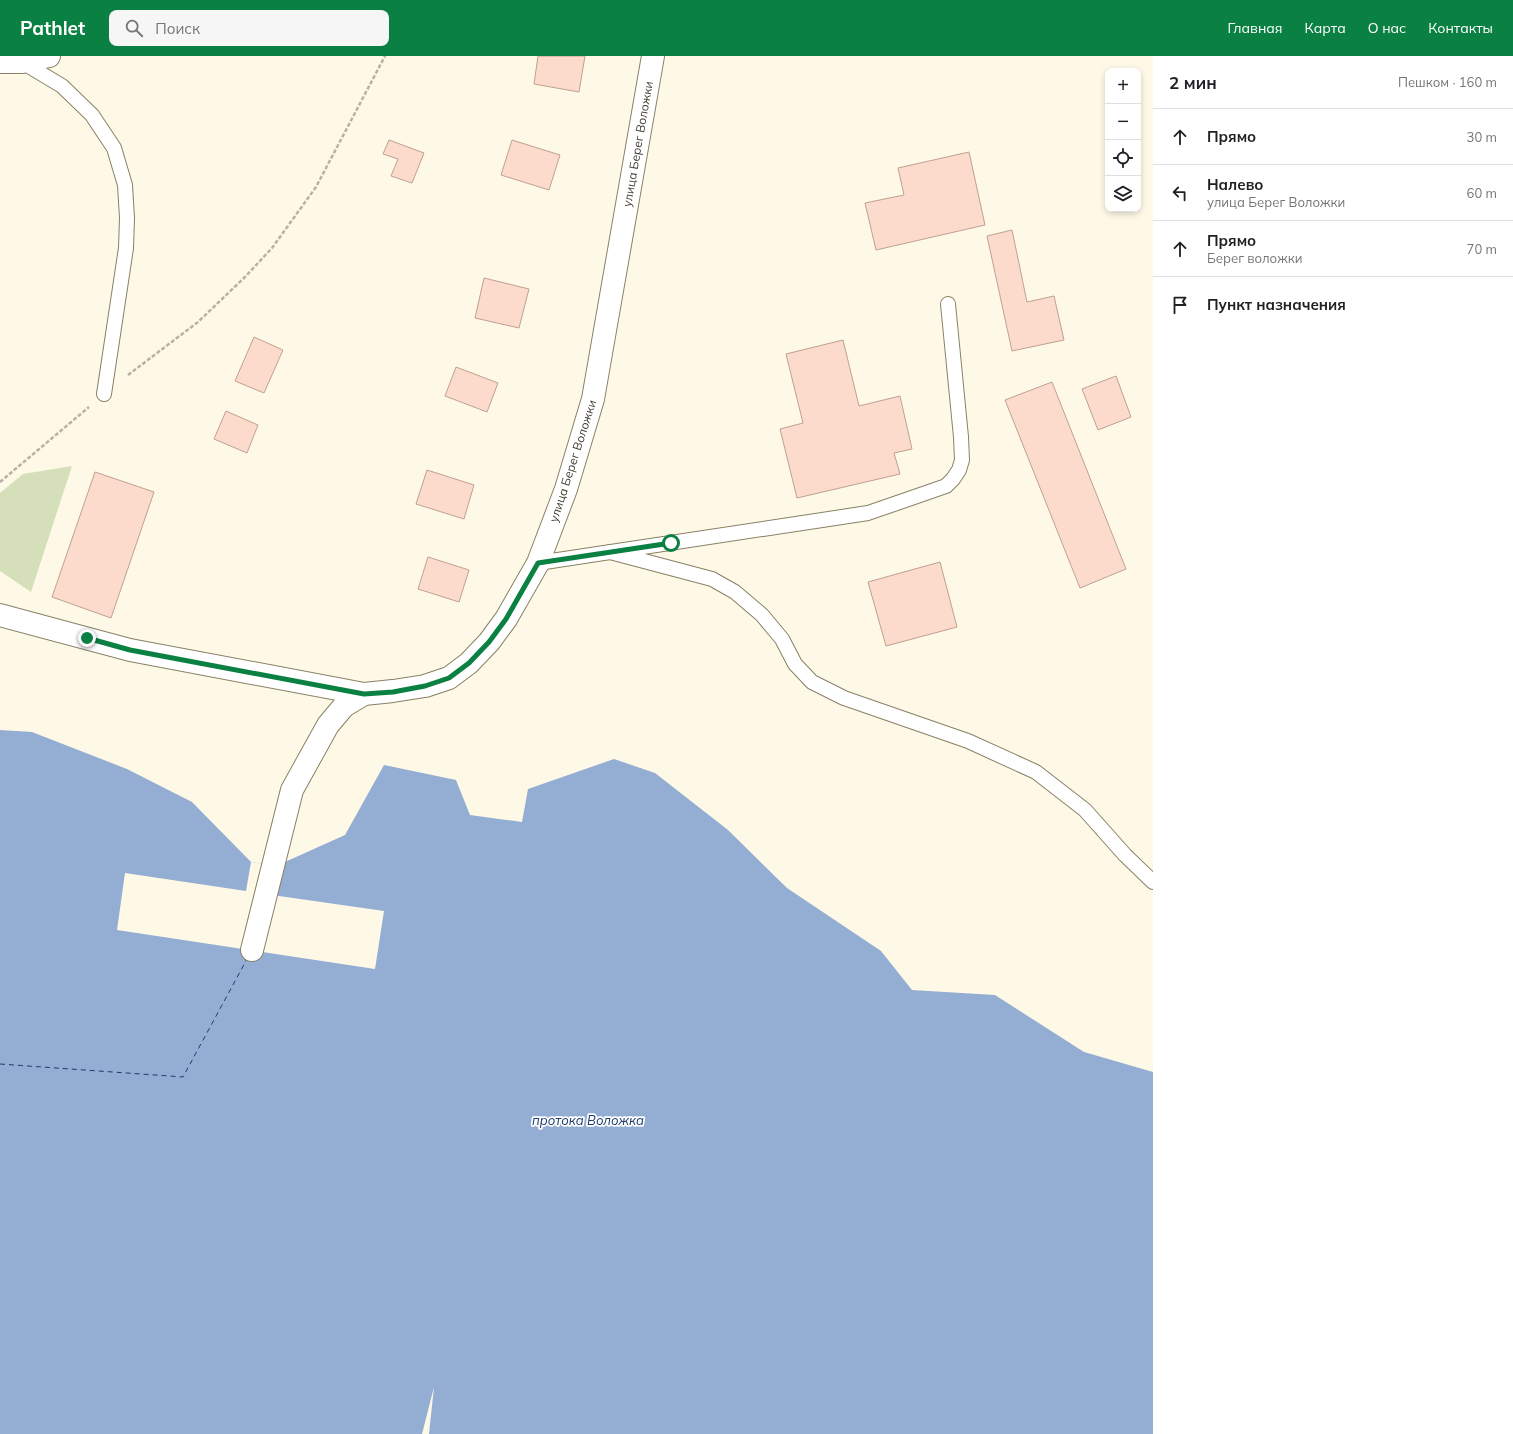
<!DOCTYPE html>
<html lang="ru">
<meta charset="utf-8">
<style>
body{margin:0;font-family:Mulish,sans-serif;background:#f6f6f6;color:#202124}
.controls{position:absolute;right:12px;top:12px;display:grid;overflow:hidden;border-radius:8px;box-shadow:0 2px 6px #0003}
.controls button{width:36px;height:36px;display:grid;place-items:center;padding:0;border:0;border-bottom:1px solid #e0e0e0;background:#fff;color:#202124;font:20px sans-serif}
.stop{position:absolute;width:12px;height:12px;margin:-9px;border:3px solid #0b8043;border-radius:50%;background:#fff}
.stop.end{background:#0b8043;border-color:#fff;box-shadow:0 1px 4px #0008}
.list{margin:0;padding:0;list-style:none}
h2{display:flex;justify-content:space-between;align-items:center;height:52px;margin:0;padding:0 16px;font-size:17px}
h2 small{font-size:13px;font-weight:400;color:#757577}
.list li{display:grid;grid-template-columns:26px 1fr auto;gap:12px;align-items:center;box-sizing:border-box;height:56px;padding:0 16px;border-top:1px solid #e0e0e0}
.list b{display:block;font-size:15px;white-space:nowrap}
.list p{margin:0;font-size:13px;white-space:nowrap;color:#757577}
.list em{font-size:13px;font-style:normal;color:#757577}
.icon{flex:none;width:22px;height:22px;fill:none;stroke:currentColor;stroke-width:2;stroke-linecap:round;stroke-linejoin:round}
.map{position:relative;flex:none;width:1153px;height:1378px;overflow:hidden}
header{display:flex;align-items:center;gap:24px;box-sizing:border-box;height:56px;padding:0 20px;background:#0b8043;color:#fff}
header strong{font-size:19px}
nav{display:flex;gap:22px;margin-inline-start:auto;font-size:14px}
.search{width:280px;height:36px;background:#f6f6f6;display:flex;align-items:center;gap:10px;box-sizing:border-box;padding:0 14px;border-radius:8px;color:#757577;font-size:15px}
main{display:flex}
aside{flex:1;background:#fff}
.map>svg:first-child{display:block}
.green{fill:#d5e0bb}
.water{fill:#94add3}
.pier{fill:#fef9e6}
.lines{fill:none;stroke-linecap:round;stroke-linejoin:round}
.ferry{stroke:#1d3c6d;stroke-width:1;stroke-dasharray:5 4;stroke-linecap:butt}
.building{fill:#fcdbcc;stroke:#bfa091}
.service-casing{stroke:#898165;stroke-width:16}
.minor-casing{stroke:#898165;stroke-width:24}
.tertiary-casing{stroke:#898165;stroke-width:24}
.path{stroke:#b7b3a2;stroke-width:2.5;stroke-dasharray:4 2;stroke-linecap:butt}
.service{stroke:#fff;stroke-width:14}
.minor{stroke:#fff;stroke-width:22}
.tertiary{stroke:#fff;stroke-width:22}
.route{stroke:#0b8043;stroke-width:5}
.labels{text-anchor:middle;stroke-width:3.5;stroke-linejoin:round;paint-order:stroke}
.street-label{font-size:12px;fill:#403d30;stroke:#fff}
.water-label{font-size:13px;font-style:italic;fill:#1d3c6d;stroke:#fff}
</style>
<header>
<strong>Pathlet</strong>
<div class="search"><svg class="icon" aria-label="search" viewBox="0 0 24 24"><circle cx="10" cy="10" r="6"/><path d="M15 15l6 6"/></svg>Поиск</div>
<nav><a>Главная</a><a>Карта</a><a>О нас</a><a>Контакты</a></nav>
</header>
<main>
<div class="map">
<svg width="1153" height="1378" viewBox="0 0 1153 1378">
<rect width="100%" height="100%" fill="#fef9e6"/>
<polygon class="green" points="72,410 31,536 0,515 0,437 23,418"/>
<polygon class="water" points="0,674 32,676 127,713 192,746 251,806 276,810 345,779 384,709 456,724 470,759 522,766 528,733 614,703 655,717 728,774 787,832 881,895 912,934 995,939 1084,996 1153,1016 1153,1378 429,1378 434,1331 422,1378 0,1378"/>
<polygon class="pier" points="251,806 276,810 272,839 384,855 375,913 117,874 125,817 246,835"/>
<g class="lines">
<polyline class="ferry" points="0,1008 183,1021 247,903"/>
</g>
<g class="building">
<polygon points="538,0 585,0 579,36 534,28"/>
<polygon points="389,84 424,97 412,127 391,120 398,103 383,98"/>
<polygon points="512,84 560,99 549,134 501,119"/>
<polygon points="969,96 985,169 876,194 865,147 904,139 898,112"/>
<polygon points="1012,174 1027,246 1054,240 1064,284 1012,295 987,180"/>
<polygon points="484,222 529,233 519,272 475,262"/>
<polygon points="254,281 283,294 264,337 235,325"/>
<polygon points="843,284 859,350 900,340 912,393 894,397 900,418 797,442 780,373 803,367 786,298"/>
<polygon points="456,311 498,327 487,356 445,340"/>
<polygon points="1116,320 1131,361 1098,374 1082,333"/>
<polygon points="1052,326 1126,513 1080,532 1005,344"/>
<polygon points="226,355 258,369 247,397 214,383"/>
<polygon points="427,414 474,429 464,463 416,448"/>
<polygon points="95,416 154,436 111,562 52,541"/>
<polygon points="428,501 469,514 459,546 418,533"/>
<polygon points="940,506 957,571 886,590 868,526"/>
</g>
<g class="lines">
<g class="service-casing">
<g id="service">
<polyline points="22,6 62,30 92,59 114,92 125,129 127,162 126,192 104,338"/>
<polyline points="610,496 712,523 735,536 762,559 782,583 795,608 812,626 844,642 968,685 1036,716 1085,754 1125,799 1153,826"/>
<polyline points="538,507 868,457 946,430 953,423 959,414 962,404 961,381 948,248"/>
</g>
</g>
<g class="minor-casing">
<g id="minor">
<polyline points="0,6 22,6 49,0"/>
<polyline points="0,559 130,594 364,638"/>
</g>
</g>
<g class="tertiary-casing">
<polyline id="tertiary" points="252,894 292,734 328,669 344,650 364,638 393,635 425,630 449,622 469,607 489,586 506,563 538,507 566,433 593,343 653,0"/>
</g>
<g class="path">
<polyline points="128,319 198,266 245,221 272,192 316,131 385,0"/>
<polyline points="0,426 89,351"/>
</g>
<use href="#service" class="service"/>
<use href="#minor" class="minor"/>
<use href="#tertiary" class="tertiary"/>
</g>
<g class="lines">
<polyline class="route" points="87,582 130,594 364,638 393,636 425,630 449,622 469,607 489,586 506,563 538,507 671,487"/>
</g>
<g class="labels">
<g class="street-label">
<text transform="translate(638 88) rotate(-80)" y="4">улица Берег Воложки</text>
<text transform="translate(573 405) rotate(-72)" y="4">улица Берег Воложки</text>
</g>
<g class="water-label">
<text x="588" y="1069">протока Воложка</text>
</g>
</g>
</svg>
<div class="controls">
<button>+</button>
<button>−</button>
<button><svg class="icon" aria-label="locate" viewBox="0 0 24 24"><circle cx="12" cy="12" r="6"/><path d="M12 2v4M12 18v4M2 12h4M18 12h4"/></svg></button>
<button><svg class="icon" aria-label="layers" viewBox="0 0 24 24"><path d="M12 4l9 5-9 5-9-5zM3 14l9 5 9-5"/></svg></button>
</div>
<div class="stop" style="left:671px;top:487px"></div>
<div class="stop end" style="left:87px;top:582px"></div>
</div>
<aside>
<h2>2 мин<small>Пешком · 160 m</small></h2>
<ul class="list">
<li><svg class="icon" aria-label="ahead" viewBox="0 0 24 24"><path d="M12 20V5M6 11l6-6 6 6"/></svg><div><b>Прямо</b></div><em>30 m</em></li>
<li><svg class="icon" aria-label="left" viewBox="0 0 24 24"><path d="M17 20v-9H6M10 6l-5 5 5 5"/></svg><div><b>Налево</b><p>улица Берег Воложки</p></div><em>60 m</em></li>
<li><svg class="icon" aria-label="ahead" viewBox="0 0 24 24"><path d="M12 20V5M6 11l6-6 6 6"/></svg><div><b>Прямо</b><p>Берег воложки</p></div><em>70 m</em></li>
<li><svg class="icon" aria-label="arrive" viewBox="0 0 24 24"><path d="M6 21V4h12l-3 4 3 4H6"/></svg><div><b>Пункт назначения</b></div></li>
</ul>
</aside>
</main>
